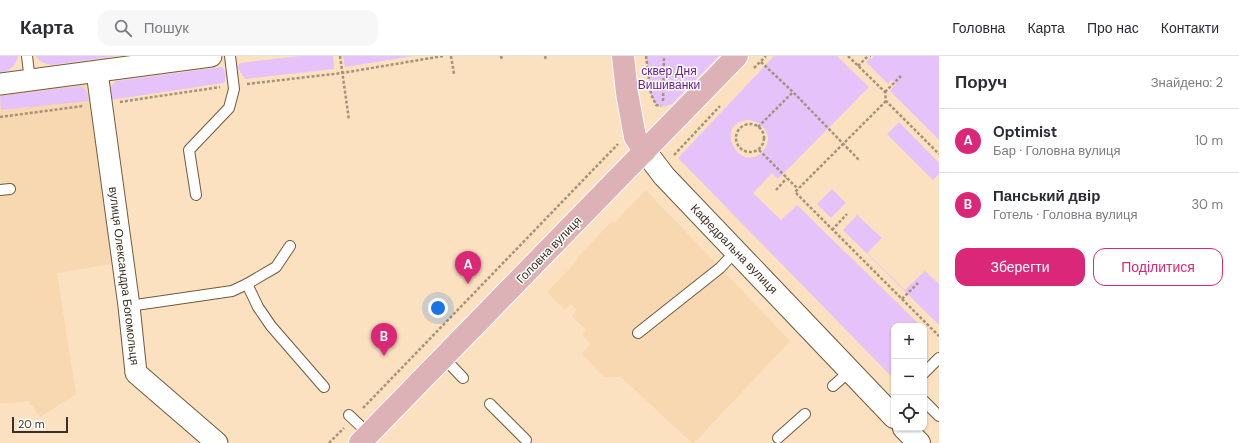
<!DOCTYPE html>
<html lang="uk">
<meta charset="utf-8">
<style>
body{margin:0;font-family:"DM Sans",sans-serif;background:#f7f7f7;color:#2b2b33}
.controls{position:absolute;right:12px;bottom:12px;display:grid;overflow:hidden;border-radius:8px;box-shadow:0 1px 3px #0004}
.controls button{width:36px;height:36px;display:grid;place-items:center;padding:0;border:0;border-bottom:1px solid #e1e1e2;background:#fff;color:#2b2b33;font:20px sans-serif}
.scale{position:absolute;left:12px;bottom:10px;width:56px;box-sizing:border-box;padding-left:4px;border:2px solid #3b3124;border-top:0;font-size:11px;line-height:14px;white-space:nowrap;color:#3b3124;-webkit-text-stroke:3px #fff;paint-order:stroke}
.you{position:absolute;left:438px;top:252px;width:14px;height:14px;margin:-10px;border:3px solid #fff;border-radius:50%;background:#1a73e8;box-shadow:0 0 0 6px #1a73e833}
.badge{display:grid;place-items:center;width:26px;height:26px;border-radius:50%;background:#db2777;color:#fff;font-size:13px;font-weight:700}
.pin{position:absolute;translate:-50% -33px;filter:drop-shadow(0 1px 2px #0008)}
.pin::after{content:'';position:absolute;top:21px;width:14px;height:12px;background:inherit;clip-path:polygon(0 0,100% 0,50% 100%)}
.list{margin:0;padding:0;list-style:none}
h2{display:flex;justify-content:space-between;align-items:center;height:52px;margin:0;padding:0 16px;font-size:17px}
h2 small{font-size:13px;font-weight:400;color:#7c7c81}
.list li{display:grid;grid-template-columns:26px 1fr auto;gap:12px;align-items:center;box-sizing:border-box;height:64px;padding:0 16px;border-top:1px solid #e1e1e2}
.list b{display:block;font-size:15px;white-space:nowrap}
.list p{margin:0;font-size:13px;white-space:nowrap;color:#7c7c81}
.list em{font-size:13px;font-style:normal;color:#7c7c81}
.actions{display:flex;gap:8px;padding:12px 16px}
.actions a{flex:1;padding:9px 0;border:1px solid #db2777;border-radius:12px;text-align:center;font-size:14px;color:#db2777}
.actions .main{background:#db2777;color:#fff}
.icon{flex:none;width:22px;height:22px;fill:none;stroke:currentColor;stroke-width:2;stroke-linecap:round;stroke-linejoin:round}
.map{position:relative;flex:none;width:939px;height:387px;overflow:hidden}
header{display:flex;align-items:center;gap:24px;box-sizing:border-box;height:56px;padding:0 20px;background:#fff;border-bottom:1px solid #e1e1e2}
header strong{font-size:19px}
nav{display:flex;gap:22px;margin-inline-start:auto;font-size:14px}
.search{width:280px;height:36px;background:#f7f7f7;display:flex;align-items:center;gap:10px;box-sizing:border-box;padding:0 14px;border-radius:12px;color:#7c7c81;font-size:15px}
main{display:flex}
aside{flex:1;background:#fff}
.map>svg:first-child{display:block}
.built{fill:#f7d8b0}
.green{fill:#e6c2fa;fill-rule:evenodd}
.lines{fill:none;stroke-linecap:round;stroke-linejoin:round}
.service-casing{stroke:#715a3d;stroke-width:12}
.minor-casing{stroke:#715a3d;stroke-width:23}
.tertiary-casing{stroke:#715a3d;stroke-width:24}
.primary-casing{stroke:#fff;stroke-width:24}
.path{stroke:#a5927a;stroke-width:2.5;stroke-dasharray:3 2;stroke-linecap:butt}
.service{stroke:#fff;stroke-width:10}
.minor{stroke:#fff;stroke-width:21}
.tertiary{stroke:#fff;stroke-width:22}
.primary{stroke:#ddb2b6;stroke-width:22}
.labels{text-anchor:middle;stroke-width:3;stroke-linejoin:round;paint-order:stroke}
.park-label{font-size:12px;fill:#721897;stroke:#fff}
.street-label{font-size:12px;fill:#3b3124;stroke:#fff}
</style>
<header>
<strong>Карта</strong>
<div class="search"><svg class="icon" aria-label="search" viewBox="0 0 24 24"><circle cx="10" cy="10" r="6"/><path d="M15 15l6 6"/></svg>Пошук</div>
<nav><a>Головна</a><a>Карта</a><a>Про нас</a><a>Контакти</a></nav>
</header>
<main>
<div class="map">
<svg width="939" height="387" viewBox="0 0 939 387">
<rect width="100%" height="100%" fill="#fbe1c0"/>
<g class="built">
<polygon points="86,25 92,32 116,207 57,217 76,338 40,361 29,345 8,347 0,347 0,37"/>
<polygon points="646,134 790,285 694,387 692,387 621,321 604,321 585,301 582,298 591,288 582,278 586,274 572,260 577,254 571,248 565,254 547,236 578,204 577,202 612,165 614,167"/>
</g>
<g class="green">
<path d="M0,0H18C16,10 10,15 0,17Z"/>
<path d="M36,0H118L52,9C44,8 40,6 36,0Z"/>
<polygon points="300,0 333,0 334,13 245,23 237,11 240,7"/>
<polygon points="343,0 414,0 345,11"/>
<polygon points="646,0 719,0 672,48 663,51 656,49 651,38"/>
<path d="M774,0H837L869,31L778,123L772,117L753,137L781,164L797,149L921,270H894V323L678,102ZM748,64C764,65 775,82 763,95C740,120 712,67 748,64Z"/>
<polygon points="874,0 939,0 939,84 890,35 896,28 892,24 888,28 866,6 870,2 871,3"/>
<path d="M222,11C226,15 227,22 224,27L110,44V31L116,25Z"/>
<path d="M81,30C87,34 87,38 89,45L1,54L0,40Z"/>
<polygon points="899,66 939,107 939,118 933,124 887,78"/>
<polygon points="832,133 846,147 831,162 817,148"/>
<polygon points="857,159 882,182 867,197 905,234 925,215 939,228 939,269 843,174"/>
</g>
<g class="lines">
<g class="service-casing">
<g id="service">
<polyline points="27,0 30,25"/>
<polyline points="0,134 10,133"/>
<polyline points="196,139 189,94 229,52 234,33 230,0"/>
<polyline points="247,228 258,251 271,270 324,331"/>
<polyline points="129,250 232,235 247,228 276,211 290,190"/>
<polyline points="638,277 720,212 736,195"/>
<polyline points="444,302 463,322"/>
<polyline points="924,317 939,302"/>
<polyline points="833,330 850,315"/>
<polyline points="924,345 939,360"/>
<polyline points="490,348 526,384"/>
<polyline points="349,359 369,378"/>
<polyline points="778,382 805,358"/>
</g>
</g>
<g class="minor-casing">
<g id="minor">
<polyline points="97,16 129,250 136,317 217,387"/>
<polyline points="0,28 211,0"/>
</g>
</g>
<g class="tertiary-casing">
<g id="tertiary">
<polyline points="645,95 664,120 894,361"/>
<polyline points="904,372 919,387"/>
</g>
</g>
<g class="primary-casing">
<g id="primary">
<polyline points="623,0 627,37 635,81 645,95"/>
<polyline points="360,387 737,0"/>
</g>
</g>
<g class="path">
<polyline points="340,0 349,64"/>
<polyline points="451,0 454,18"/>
<polyline points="501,0 502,4"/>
<polyline points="545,0 546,4"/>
<polyline points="646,0 651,38 656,49 661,50"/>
<polyline points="848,0 885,36 886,45 939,98"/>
<polyline points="870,0 871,0"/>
<polyline points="761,6 793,36 860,105"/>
<polyline points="858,10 868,0"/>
<polyline points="754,12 766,0"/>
<polyline points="247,28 342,17 443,0"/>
<polyline points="885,36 901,20"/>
<polyline points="663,45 664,0"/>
<polyline points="886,45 795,136 939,280"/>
<polyline points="120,46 220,31"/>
<polyline points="0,61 83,50"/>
<circle cx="750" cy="82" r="14"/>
<polyline points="758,71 793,36"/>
<polyline points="759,94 798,133"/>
<polyline points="674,99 720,50"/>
<polyline points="776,134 787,122"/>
<polyline points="832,174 847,158"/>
<polyline points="902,243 918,227"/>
<polyline points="363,352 618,88"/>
<polyline points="329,387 344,372"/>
</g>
<use href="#service" class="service"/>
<use href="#minor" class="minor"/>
<use href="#tertiary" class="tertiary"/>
<use href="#primary" class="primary"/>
</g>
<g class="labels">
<g class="park-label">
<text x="669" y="19">сквер Дня<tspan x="669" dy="14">Вишиванки</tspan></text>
</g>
<g class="street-label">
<text transform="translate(734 193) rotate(46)" y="4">Кафедральна вулиця</text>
<text transform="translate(549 194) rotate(-46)" y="4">Головна вулиця</text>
<text transform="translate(124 220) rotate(83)" y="4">вулиця Олександра Богомольця</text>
</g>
</g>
</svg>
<div class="controls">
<button>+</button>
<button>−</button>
<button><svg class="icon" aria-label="locate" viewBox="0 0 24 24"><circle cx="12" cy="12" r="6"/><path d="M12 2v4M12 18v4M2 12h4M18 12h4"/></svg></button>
</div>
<div class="scale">20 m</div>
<div class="you"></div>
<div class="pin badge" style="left:468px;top:228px">A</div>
<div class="pin badge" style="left:384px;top:300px">B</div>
</div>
<aside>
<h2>Поруч<small>Знайдено: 2</small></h2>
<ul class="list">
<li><span class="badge">A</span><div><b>Optimist</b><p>Бар · Головна вулиця</p></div><em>10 m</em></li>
<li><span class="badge">B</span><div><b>Панський двір</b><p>Готель · Головна вулиця</p></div><em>30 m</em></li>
</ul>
<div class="actions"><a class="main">Зберегти</a><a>Поділитися</a></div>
</aside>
</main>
